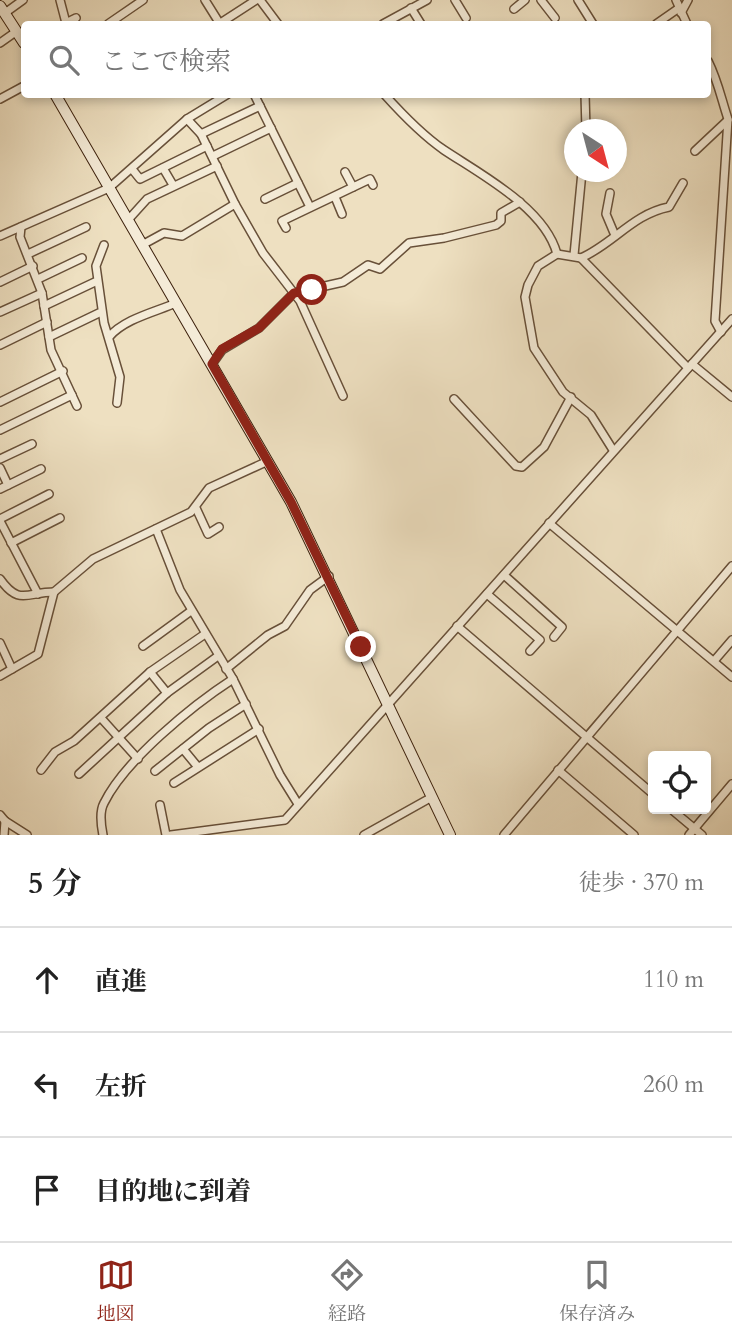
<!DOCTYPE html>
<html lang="ja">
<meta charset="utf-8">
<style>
body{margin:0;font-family:Cardo,"Noto Serif JP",serif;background:#f6f6f6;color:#222}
.controls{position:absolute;right:21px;bottom:21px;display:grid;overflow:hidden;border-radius:7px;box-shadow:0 4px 10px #0003}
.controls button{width:63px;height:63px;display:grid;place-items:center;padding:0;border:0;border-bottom:2px solid #e0e0e0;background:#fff;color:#222;font:35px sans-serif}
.compass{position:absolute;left:564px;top:119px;width:63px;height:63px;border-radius:50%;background:#fff;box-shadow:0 4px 10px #0003;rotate:144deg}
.stop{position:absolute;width:21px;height:21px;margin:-16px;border:5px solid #8f2418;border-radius:50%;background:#fff}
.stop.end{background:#8f2418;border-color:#fff;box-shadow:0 2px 7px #0008}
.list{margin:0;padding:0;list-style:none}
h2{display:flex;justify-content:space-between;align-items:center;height:91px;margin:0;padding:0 28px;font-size:30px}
h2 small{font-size:23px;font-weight:400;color:#767676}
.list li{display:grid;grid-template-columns:46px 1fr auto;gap:21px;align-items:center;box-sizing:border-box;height:105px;padding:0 28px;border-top:2px solid #e0e0e0}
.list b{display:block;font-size:26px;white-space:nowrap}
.list em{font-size:23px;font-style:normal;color:#767676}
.icon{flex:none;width:38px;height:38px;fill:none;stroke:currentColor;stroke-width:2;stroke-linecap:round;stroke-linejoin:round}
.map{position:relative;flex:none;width:732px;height:835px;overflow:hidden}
.search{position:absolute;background:#fff;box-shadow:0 4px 10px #0003;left:21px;right:21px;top:21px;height:77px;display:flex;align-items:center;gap:18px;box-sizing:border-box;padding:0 24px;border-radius:7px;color:#767676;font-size:26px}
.sheet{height:406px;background:#fff}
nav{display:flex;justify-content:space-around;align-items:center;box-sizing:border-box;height:98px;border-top:2px solid #e0e0e0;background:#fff;font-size:19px;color:#767676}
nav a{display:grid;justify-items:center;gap:4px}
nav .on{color:#8f2418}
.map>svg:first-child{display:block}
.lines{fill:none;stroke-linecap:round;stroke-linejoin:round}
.stream{stroke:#826c53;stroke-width:2.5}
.street-casing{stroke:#685039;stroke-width:10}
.secondary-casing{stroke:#3c200c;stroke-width:12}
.street{stroke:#f4ebd7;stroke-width:7}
.secondary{stroke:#f4ebd7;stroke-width:10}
.route{stroke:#8f2418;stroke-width:9}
</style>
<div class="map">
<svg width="732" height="835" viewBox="0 0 732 835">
<rect width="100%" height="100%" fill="#eee0c1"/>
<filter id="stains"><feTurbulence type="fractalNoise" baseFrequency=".00286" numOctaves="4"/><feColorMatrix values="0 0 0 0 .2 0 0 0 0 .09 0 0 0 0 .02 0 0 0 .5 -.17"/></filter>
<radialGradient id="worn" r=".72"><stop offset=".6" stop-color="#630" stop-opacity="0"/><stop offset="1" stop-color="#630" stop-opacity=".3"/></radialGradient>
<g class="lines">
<polyline class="stream" points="586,732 618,695"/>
<g class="street-casing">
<g id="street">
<polyline points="60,0 66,23 76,18"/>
<polyline points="205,0 220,24"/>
<polyline points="260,0 278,24"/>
<polyline points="455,0 466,18"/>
<polyline points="541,0 555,18"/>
<polyline points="578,0 593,24"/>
<polyline points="676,0 687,24"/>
<polyline points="411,8 421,24"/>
<polyline points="514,9 525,0"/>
<polyline points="5,13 23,0"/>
<polyline points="681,13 688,0"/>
<polyline points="108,24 143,0"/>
<polyline points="219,24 256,0"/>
<polyline points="383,24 427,0"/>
<polyline points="656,24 679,8"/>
<polyline points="0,43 17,31"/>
<path d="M708,61C718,81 721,98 728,119L715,321L721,332"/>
<polyline points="254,94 310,207"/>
<path d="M384,94C402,114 422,135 444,150C480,174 545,208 557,254"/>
<polyline points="585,94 586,130"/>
<polyline points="0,99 24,86"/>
<polyline points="187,119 201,134 235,204"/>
<polyline points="201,134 260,106"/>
<polyline points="695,151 728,120"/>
<polyline points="213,156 271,128"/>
<polyline points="163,168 173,185"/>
<polyline points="132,169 140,179 207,146"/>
<polyline points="345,172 353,187"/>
<polyline points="610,193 606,214 614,233"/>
<polyline points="335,197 342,214"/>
<polyline points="265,199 298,183"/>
<polyline points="128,220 147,199 217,166"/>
<polyline points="21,227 20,237 42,293 51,350 77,406"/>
<polyline points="286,228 282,221 370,179 373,185"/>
<polyline points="0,236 109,188 187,119 228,94"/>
<polyline points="104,245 96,266 104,323 120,377 117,403"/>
<polyline points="142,245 164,233 182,236 235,204 263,253 300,301 343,396"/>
<polyline points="28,254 86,227"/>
<polyline points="574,255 582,172"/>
<path d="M581,258C613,244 633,214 669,207L683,183"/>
<polyline points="38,279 82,258"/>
<polyline points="0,282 33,266"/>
<polyline points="44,306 95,282"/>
<polyline points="0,312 42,293"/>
<polyline points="49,337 99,313"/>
<path d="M109,337C124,319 155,312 176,303"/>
<polyline points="0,345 47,322"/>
<polyline points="212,364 222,350 259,328 294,293 343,282 368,265 380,269 409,243 444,238 496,225 501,221 501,213 520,202"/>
<polyline points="692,364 732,397"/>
<polyline points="454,399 516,466 522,467 544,447 571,397"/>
<polyline points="0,402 63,371"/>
<polyline points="0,430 72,395"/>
<polyline points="613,450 591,415 563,392 534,348 525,297 528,285 538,266 557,254 581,258 688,368"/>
<polyline points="0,459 32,444"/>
<polyline points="0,468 8,485"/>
<polyline points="0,489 41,469"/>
<polyline points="196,508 208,534 219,527"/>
<polyline points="0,519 49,494"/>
<polyline points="0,521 38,594"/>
<polyline points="549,523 732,677"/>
<polyline points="156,529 180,590 233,679 280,775 298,804"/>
<polyline points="11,543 60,518"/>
<polyline points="504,575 562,627 554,637"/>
<path d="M0,579C19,606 27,592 54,592"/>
<polyline points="487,594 540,640 530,651"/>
<polyline points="457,626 653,794"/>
<polyline points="0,643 12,669"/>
<polyline points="143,646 191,611"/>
<polyline points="714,661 732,640"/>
<polyline points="226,669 268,635 285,626 310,590 329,576"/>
<polyline points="150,672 167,693"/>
<polyline points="0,676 38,654 54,592 93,559 191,512 209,488 268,461"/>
<polyline points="101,718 138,759"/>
<polyline points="183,749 197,766"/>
<polyline points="41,770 55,752 74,741 150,672 205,634"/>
<polyline points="558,770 634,835"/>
<polyline points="155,771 209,728 246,704"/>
<polyline points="79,774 167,693 218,656"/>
<polyline points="174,783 259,729"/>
<polyline points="160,805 166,835"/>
<polyline points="671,809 702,835"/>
<polyline points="0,815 5,821 4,835"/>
<polyline points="5,821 27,835"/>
<path d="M103,835C101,825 99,812 104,803C125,760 193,705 233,679"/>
<polyline points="171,835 285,820 732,319"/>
<polyline points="364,835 432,797"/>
<polyline points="504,835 732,566"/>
<polyline points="689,835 732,784"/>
</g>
</g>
<g class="secondary-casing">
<g id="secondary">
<polyline points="0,6 24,43"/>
<polyline points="55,94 291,502 450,835"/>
</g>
</g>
<use href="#street" class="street"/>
<use href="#secondary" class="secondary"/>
</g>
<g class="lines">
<polyline class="route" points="312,290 294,293 259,328 222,349 212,364 291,502 361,647"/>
</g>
<rect width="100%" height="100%" filter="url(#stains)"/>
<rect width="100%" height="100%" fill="url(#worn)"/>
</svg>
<div class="controls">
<button><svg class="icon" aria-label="locate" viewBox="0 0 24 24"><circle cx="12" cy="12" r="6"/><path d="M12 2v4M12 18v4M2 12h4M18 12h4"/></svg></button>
</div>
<svg class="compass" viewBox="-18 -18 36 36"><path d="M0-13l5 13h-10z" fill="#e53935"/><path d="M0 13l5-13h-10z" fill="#767676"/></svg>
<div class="stop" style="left:312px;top:290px"></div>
<div class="stop end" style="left:361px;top:647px"></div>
<div class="search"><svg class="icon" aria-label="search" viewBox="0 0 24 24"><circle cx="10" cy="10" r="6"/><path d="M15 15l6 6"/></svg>ここで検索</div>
</div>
<section class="sheet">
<h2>5 分<small>徒歩 · 370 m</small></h2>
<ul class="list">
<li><svg class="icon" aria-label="ahead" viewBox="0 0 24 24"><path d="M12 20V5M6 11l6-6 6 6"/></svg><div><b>直進</b></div><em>110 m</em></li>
<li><svg class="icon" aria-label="left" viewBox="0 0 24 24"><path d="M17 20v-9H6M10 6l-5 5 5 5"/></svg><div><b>左折</b></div><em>260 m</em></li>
<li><svg class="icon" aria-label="arrive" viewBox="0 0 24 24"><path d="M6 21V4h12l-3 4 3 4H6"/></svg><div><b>目的地に到着</b></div></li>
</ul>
</section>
<nav>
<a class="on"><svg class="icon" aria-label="map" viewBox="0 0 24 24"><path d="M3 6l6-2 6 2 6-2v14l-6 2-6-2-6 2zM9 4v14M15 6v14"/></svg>地図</a>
<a><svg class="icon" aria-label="directions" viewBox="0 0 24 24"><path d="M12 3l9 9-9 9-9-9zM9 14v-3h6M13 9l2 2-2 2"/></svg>経路</a>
<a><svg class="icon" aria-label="saved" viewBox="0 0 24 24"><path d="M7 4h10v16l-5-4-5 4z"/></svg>保存済み</a>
</nav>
